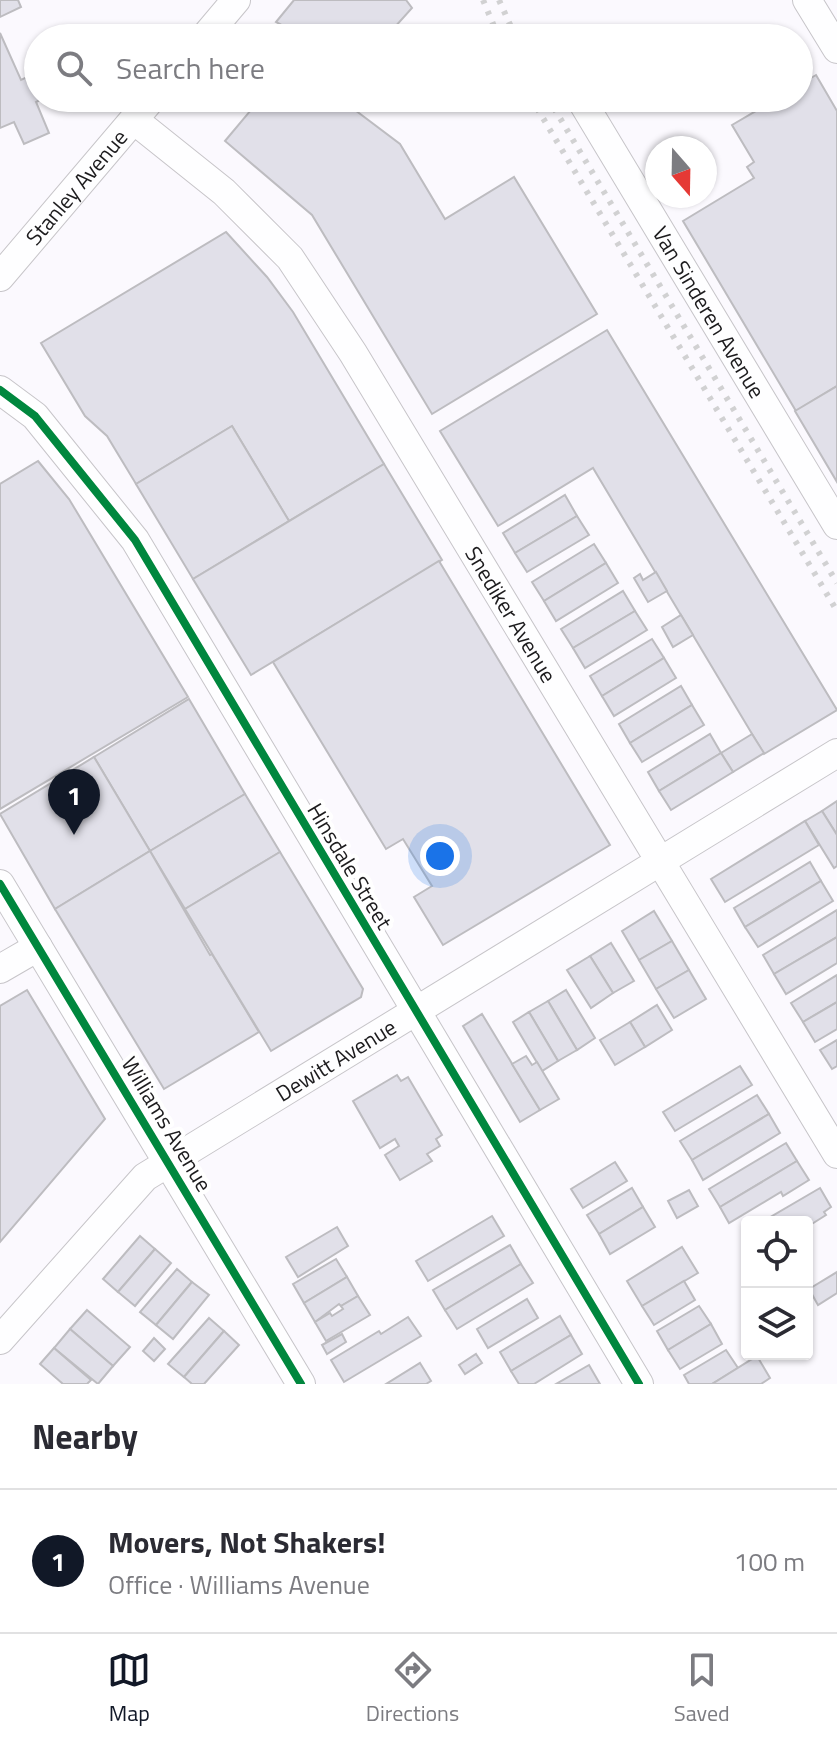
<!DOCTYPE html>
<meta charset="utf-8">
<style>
body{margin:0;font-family:"Titillium Web",sans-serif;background:#f2f2f3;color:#2b2b33}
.controls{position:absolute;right:24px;bottom:24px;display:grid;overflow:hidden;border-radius:8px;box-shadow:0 2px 6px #0004}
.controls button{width:72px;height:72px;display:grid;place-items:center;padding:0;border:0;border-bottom:2px solid #e1e1e2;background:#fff;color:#2b2b33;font:40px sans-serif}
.compass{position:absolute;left:645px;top:136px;width:72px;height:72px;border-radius:50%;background:#fff;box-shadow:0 2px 6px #0004;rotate:160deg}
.you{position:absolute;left:440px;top:856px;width:28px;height:28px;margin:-20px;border:6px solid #fff;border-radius:50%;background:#1a73e8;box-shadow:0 0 0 12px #1a73e833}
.badge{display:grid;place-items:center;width:52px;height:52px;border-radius:50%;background:#111827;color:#fff;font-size:26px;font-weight:700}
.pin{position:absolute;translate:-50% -66px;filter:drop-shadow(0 2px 4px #0008)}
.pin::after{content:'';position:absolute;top:42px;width:28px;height:24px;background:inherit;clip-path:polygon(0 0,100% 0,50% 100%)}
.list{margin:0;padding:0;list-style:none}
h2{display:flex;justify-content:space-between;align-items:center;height:104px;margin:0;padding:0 32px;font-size:34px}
h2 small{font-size:26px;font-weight:400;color:#7c7c81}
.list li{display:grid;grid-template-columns:52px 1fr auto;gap:24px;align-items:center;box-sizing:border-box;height:144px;padding:0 32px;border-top:2px solid #e1e1e2}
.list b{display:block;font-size:30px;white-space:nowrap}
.list p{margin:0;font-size:26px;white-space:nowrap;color:#7c7c81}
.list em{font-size:26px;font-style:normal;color:#7c7c81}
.icon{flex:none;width:44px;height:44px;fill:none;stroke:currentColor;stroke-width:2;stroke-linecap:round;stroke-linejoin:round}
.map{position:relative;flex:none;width:837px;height:1384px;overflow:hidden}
.search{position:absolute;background:#fff;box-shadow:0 2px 6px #0004;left:24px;right:24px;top:24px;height:88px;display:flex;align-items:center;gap:20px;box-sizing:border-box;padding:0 28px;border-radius:44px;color:#7c7c81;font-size:30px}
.sheet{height:248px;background:#fff}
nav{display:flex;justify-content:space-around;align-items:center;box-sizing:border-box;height:112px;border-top:2px solid #e1e1e2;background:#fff;font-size:22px;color:#7c7c81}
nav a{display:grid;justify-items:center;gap:4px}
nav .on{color:#111827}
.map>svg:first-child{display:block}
.building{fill:#e1e0e9;stroke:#bdbcc0;stroke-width:2}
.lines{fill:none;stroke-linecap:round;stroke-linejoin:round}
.minor-casing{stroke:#c7c5c9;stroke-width:30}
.minor{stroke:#fefeff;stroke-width:28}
.rail{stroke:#d1d1d2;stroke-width:6;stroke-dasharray:4 8;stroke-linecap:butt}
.cycleway-casing{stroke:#fff;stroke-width:13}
.cycleway{stroke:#00873e;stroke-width:8}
.labels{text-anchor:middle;stroke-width:8;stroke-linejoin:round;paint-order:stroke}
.street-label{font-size:22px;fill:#1c1b1d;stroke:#fff}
</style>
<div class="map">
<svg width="837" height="1384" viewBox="0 0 837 1384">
<rect width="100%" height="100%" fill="#fbf9fe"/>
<g class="building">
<polygon points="0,0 18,0 21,7 0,17"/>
<polygon points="294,0 406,0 412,8 385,38 305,38 276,22"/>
<polygon points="0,33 21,80 38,72 38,98 44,98 36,102 49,133 24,144 14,122 0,128"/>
<polygon points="816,75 837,111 837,386 796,411 683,221 754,178 747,167 754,162 732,125 778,98 799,98 799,85"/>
<polygon points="261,98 339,98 400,144 445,219 514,177 597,314 432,414 312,215 225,141"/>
<polygon points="226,232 267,277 293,312 384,464 289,521 232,426 136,484 107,436 85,416 41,343"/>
<polygon points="607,330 837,710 764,754 593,468 498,526 440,431"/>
<polygon points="837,386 837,482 795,411"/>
<polygon points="232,426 289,521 193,579 136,484"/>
<polygon points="38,461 69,499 188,697 0,809 0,484"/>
<polygon points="384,464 442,560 251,675 193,579"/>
<polygon points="565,495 577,516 515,553 503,533"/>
<polygon points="577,516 589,535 527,572 515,553"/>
<polygon points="594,544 606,563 544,601 532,582"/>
<polygon points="439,561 610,845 443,945 414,897 432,886 403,839 386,849 273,662"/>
<polygon points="606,563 618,583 556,621 544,601"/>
<polygon points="656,572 667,591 648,602 634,578 640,574 643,580"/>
<polygon points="623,591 635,611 573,648 561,629"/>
<polygon points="635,611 647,630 585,668 573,648"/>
<polygon points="681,615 693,635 673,647 662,627"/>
<polygon points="652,639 664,658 602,696 590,676"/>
<polygon points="664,658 676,678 614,716 602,696"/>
<polygon points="681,686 692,705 630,743 619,724"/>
<polygon points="189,699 245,794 150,851 94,757"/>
<polygon points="692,705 704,725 642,762 630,743"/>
<polygon points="710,734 721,753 659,791 648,772"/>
<polygon points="752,734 764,753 733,772 721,753"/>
<polygon points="721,753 733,772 671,810 659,791"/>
<polygon points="94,757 150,851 55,909 0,814"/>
<polygon points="245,794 280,852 185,909 150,851"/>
<polygon points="837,801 837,835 822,811"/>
<polygon points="822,811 837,835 837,866 834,868 805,821"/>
<polygon points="805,821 819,845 725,902 711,879"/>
<polygon points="150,851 210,955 212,954 259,1032 164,1089 55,909"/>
<polygon points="280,852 363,989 361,997 271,1051 185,909"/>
<polygon points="810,862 821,881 745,927 734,908"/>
<polygon points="821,881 833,901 758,947 745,927"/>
<polygon points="837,910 837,937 774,974 763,955"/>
<polygon points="654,911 672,941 639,960 622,931"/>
<polygon points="837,937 837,963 786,994 774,974"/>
<polygon points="672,941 689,970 656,989 639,960"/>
<polygon points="611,943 634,981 613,993 590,956"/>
<polygon points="590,956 613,993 591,1008 567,970"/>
<polygon points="689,970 706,999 674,1018 656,989"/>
<polygon points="837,975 837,1002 803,1022 791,1003"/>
<polygon points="27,990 105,1119 0,1242 0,1006"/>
<polygon points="566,990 595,1038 577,1050 548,1001"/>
<polygon points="548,1001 577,1050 558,1061 529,1012"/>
<polygon points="837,1002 837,1029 815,1042 803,1022"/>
<polygon points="657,1005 672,1030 645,1047 630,1022"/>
<polygon points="529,1012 558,1061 542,1071 513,1022"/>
<polygon points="482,1014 540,1110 520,1122 463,1026"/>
<polygon points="630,1022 645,1047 615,1065 600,1040"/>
<polygon points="837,1040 837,1066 832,1069 820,1050"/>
<polygon points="526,1056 532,1065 537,1062 559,1099 540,1110 512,1064"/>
<polygon points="740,1066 752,1085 675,1131 663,1112"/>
<polygon points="397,1075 401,1081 408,1077 442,1135 436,1139 440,1146 427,1154 432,1161 400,1180 385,1155 399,1146 395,1139 380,1148 353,1101"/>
<polygon points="757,1095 769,1114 692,1160 680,1141"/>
<polygon points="769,1114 780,1133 703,1180 692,1160"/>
<polygon points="786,1143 797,1161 720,1207 709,1189"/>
<polygon points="797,1161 809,1180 783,1196 781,1192 729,1223 720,1207"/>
<polygon points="615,1162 627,1181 583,1208 571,1189"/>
<polygon points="632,1188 643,1207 599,1234 587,1215"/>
<polygon points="820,1188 831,1207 824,1212 826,1215 807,1227 807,1222 762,1222"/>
<polygon points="689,1190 698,1206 677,1218 668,1201"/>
<polygon points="643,1207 655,1227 610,1254 599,1234"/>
<polygon points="492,1216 504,1236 428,1281 416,1261"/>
<polygon points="337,1227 348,1246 298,1277 286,1257"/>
<polygon points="140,1236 155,1249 118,1292 103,1279"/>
<polygon points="510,1245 521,1264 445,1310 433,1290"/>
<polygon points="682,1247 698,1273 642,1306 627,1281"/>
<polygon points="155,1249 171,1263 135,1306 118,1292"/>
<polygon points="336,1259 347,1277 304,1303 293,1284"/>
<polygon points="521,1264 533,1283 457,1329 445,1310"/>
<polygon points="177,1269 192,1282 156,1325 140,1312"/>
<polygon points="837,1272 837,1293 818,1305 809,1289"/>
<polygon points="347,1277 358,1296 341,1306 339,1304 315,1322 304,1303"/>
<polygon points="684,1281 695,1300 654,1325 642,1306"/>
<polygon points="192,1282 209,1295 173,1339 156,1325"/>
<polygon points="358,1296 370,1315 326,1341 315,1322 330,1313 332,1316 343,1309 341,1306"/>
<polygon points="527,1299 538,1318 488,1348 477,1329"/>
<polygon points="699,1306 711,1324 668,1350 657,1331"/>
<polygon points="87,1310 130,1347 113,1366 70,1329"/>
<polygon points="560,1316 571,1335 511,1371 500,1352"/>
<polygon points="408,1317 421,1336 344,1382 331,1360 379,1331 381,1334"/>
<polygon points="209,1318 224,1331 184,1377 168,1364"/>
<polygon points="711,1324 722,1344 680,1369 668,1350"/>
<polygon points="70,1329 113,1366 98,1384 54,1348"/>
<polygon points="224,1331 239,1345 204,1384 192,1384 184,1377"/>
<polygon points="342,1334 346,1342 327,1354 322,1345"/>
<polygon points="571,1335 582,1354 534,1384 519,1384 511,1371"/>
<polygon points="154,1338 165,1349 154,1361 143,1351"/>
<polygon points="54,1348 91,1380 87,1384 63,1384 40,1364"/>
<polygon points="726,1350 738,1368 712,1384 689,1384 684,1375"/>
<polygon points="476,1354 482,1363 465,1374 459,1365"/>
<polygon points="757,1356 770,1378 761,1384 712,1384"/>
<polygon points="420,1363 431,1381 426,1384 386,1384"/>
<polygon points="589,1365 600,1384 556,1384"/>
</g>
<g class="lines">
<g class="minor-casing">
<g id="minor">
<polyline points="807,0 837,49"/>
<polyline points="204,38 236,0"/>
<path id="s1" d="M580,98L837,525"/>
<path id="s2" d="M134,120L224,192L290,258L353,353L837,1154"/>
<path id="s3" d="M0,277L152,98"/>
<polyline points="0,390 35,416 135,540 639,1384"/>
<polyline points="0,884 301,1384"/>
<polyline points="0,969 38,947"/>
<path id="s4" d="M0,1340L145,1177L837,753"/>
</g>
</g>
<use href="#minor" class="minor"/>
<g class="rail">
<polyline points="483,0 499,38"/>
<polyline points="499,0 516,38"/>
<polyline points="531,98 837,611"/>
<polyline points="548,98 837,583"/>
</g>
<g class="cycleway-casing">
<g id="cycleway">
<polyline points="0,390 35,416 135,540 639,1384"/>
<polyline points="0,884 301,1384"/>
</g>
</g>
<use href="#cycleway" class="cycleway"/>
</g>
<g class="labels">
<g class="street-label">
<text dy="8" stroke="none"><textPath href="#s3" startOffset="118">Stanley Avenue</textPath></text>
<text dy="8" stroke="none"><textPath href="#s1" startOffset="250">Van Sinderen Avenue</textPath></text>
<text dy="8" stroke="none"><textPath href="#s2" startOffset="628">Snediker Avenue</textPath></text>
<text transform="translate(350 866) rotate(59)" y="8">Hinsdale Street</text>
<text dy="8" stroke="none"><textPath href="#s4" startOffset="442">Dewitt Avenue</textPath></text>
<text transform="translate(167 1124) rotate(59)" y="8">Williams Avenue</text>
</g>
</g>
</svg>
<div class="controls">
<button><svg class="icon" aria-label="locate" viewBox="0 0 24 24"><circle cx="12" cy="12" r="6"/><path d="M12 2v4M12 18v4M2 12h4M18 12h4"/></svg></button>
<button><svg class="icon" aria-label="layers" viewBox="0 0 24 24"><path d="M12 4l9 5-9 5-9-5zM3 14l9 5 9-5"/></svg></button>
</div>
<svg class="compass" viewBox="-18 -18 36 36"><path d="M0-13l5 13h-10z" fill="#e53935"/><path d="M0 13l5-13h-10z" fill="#7c7c81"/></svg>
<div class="you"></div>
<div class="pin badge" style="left:74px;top:835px">1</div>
<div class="search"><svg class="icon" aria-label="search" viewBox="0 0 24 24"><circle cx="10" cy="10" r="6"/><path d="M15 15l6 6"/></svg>Search here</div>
</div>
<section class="sheet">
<h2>Nearby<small></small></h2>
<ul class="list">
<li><span class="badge">1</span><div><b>Movers, Not Shakers!</b><p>Office · Williams Avenue</p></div><em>100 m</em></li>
</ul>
</section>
<nav>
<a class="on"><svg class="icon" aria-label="map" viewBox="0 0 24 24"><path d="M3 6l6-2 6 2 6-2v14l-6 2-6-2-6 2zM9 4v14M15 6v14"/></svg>Map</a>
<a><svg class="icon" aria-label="directions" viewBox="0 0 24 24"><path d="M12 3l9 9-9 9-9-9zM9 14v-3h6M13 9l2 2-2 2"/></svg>Directions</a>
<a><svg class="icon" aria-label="saved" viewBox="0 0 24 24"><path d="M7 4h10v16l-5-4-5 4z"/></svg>Saved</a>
</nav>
